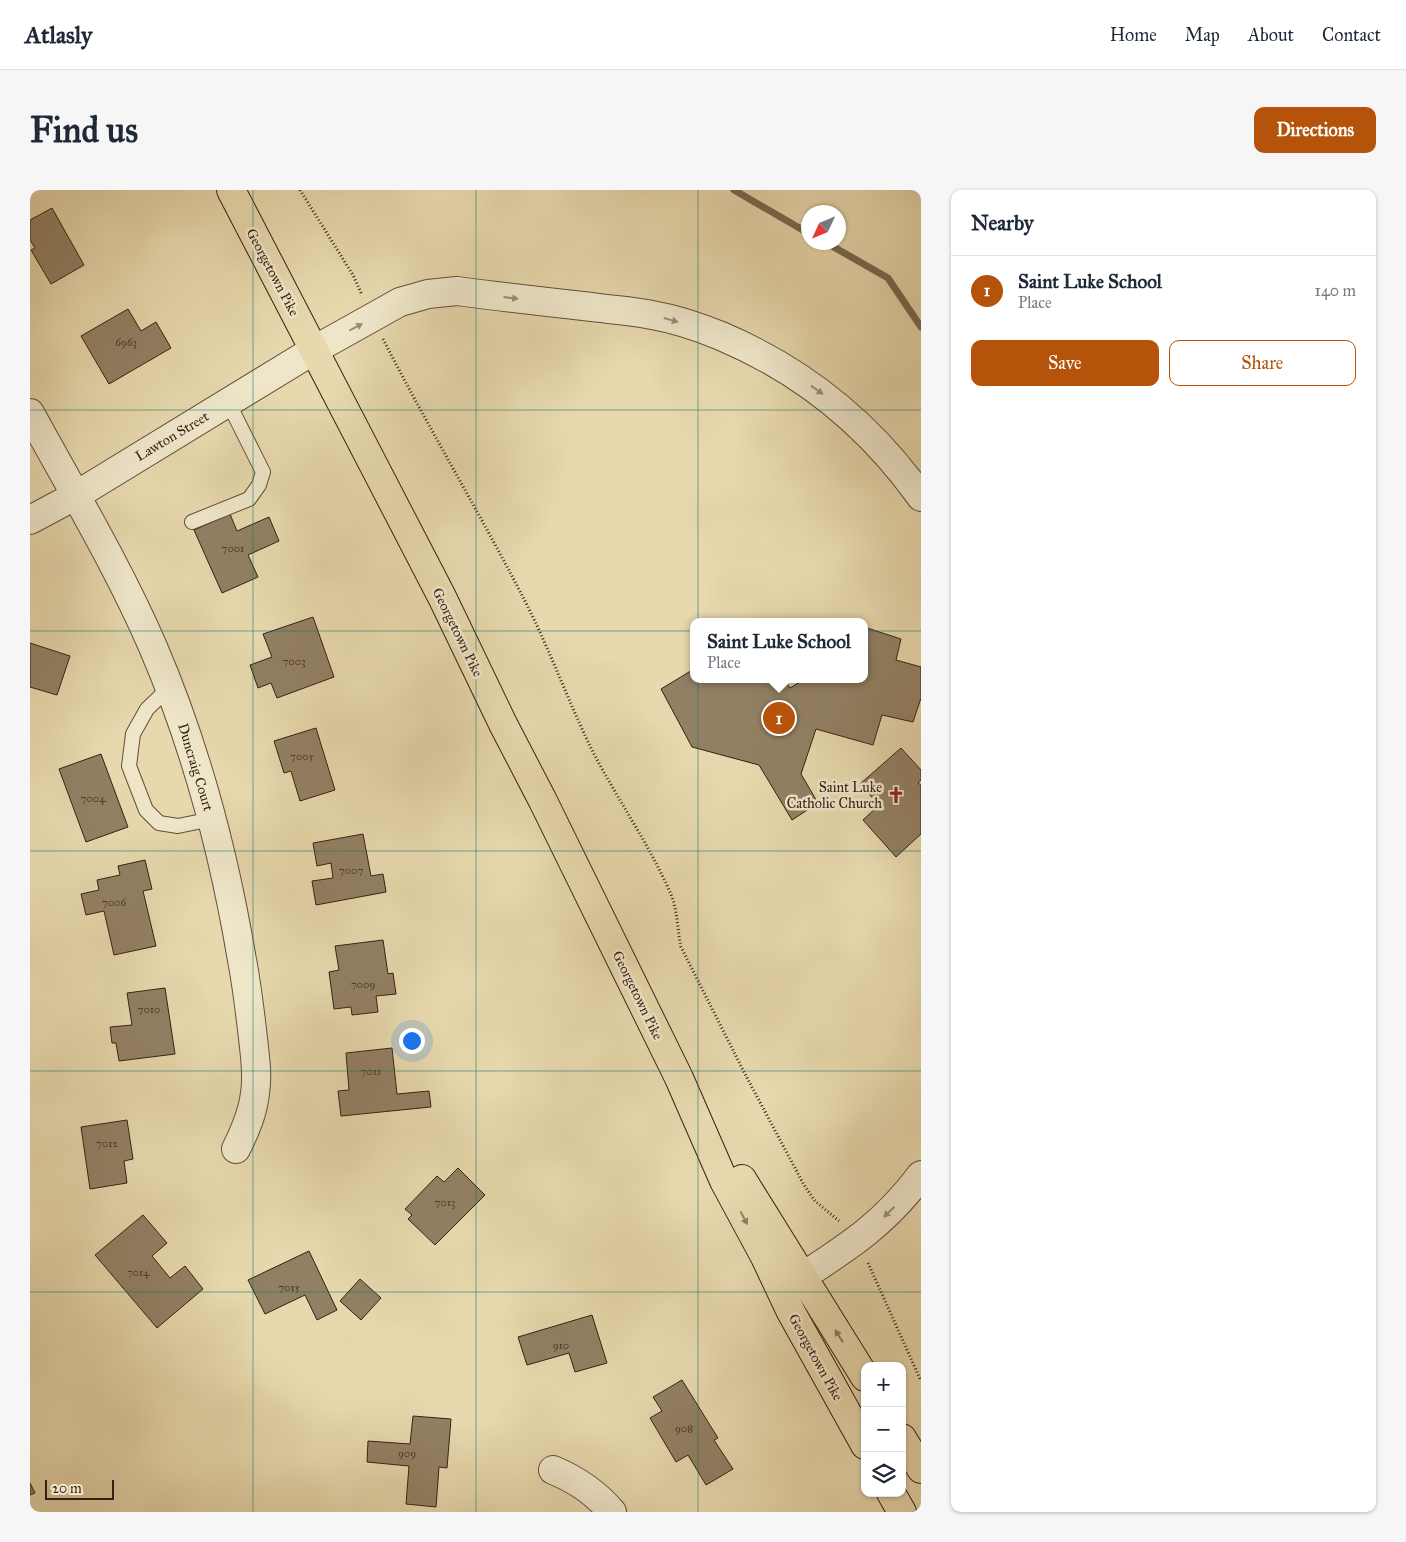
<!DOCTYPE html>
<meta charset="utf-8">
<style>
body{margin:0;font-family:"IM FELL Great Primer",serif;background:#f6f6f7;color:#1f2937}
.controls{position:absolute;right:15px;bottom:15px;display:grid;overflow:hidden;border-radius:10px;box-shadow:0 1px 4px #0004}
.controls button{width:45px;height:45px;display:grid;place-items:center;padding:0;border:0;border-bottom:1px solid #e0e1e3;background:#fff;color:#1f2937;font:25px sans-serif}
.compass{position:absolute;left:771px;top:15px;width:45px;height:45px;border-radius:50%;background:#fff;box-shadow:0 1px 4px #0004;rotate:226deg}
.scale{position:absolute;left:15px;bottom:12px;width:69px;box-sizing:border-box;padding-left:5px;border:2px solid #352014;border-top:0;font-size:14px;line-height:18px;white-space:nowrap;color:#352014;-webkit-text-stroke:4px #efe6ca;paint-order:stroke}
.you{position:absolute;left:381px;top:850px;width:18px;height:18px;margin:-12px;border:4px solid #fff;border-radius:50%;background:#1a73e8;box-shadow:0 0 0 8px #1a73e833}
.badge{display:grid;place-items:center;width:32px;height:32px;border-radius:50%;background:#b45309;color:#fff;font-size:16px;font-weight:700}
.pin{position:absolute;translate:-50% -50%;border:2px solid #fff;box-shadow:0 1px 5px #0006}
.popup{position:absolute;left:660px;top:428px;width:178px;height:65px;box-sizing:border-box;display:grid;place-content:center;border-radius:10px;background:#fff;filter:drop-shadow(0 1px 4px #0005);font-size:16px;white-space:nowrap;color:#747a83}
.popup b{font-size:19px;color:#1f2937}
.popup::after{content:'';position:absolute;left:50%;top:100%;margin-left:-10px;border:10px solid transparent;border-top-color:#fff}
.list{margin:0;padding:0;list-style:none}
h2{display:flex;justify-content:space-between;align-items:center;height:65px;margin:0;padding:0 20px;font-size:21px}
h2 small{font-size:16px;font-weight:400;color:#747a83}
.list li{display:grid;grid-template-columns:32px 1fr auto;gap:15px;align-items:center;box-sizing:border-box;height:70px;padding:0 20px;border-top:1px solid #e0e1e3}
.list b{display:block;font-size:19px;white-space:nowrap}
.list p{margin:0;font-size:16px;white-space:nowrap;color:#747a83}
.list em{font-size:16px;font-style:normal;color:#747a83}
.actions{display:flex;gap:10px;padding:15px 20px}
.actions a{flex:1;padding:11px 0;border:1px solid #b45309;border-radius:10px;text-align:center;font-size:18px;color:#b45309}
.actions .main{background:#b45309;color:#fff}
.icon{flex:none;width:28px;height:28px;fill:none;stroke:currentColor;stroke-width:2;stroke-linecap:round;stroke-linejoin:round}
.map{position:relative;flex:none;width:891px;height:1322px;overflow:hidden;border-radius:10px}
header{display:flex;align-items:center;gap:30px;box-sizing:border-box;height:70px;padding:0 25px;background:#fff;border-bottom:1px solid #e0e1e3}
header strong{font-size:24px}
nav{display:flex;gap:28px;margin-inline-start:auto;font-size:18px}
.intro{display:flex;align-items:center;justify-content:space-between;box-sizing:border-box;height:120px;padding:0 30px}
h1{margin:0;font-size:35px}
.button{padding:12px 22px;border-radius:10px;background:#b45309;color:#fff;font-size:18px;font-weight:700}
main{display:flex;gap:30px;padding:0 30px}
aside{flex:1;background:#fff;border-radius:10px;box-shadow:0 1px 4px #0004}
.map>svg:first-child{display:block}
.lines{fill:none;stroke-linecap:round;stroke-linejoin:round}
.stream{stroke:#7b6951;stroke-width:7}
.building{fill:#928064;stroke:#352014}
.lane-casing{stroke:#624e3a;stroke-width:16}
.street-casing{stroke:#624e3a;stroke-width:30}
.primary-casing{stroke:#352014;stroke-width:30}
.path{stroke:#352014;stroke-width:3;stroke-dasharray:1 2.5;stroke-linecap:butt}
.lane{stroke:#efe6ca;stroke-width:14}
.street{stroke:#efe6ca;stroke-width:28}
.primary{stroke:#e7d8ad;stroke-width:28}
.oneway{fill:#9b8d78}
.oneway2{fill:#8e7c60}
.grid{fill:none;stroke:#0f766e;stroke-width:1;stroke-opacity:0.55}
.labels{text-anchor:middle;stroke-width:5;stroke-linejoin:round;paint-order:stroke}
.number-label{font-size:11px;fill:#4c3828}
.street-label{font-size:14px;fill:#352014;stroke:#efe6ca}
.poi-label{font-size:14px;fill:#352014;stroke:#efe6ca;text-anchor:end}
</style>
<header>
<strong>Atlasly</strong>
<nav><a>Home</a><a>Map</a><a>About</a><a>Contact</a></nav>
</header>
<div class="intro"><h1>Find us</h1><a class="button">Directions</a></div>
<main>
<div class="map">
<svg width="891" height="1322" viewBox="0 0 891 1322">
<rect width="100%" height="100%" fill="#e7d8ad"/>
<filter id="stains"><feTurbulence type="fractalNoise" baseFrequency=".004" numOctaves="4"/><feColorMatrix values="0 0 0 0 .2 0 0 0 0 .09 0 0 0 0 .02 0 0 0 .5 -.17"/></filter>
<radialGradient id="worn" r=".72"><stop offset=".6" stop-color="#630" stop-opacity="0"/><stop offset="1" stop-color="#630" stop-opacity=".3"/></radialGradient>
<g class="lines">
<g class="stream">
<polyline points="704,0 778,43"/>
<polyline points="795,52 858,88 891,137"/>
</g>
</g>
<g class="building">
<polygon points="22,18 54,75 21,94 1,60 5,58 0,50 0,30"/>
<polygon points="98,119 111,141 126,132 141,158 79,194 51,146"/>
<polygon points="200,324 207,341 239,327 249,351 218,365 228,387 192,403 164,340"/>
<polygon points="283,427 304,487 247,508 241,493 228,498 220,475 242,467 233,444"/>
<polygon points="834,437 871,449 866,470 891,477 891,508 883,532 852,525 843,555 786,539 771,584 788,613 762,630 729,575 662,557 631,499 664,479 664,489 754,489 760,498 775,489 834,489"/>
<polygon points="0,453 40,466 27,505 0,497"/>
<polygon points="286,538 305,600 270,611 261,581 254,583 244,551"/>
<polygon points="871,558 891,580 891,590 888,593 891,595 891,644 866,667 833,630 849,615 830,594"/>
<polygon points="71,564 98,637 56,652 29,579"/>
<polygon points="333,644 341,686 353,684 356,702 286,715 282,691 303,688 301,673 287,676 283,653"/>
<polygon points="115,670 122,699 113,701 126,756 84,765 74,721 56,725 51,704 69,700 67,690 90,685 88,676"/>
<polygon points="353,750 358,784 363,783 366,804 346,806 348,822 322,825 321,817 304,819 299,782 309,780 305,756"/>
<polygon points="135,798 145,864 89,871 86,853 82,853 80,837 102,835 97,803"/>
<polygon points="362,858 367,904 399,901 401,917 311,926 308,901 319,900 316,863"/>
<polygon points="97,930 103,969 94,971 97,993 60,999 51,937"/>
<polygon points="428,978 455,1005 405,1055 378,1029 382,1025 375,1019 407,986 414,992"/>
<polygon points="113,1025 137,1053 122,1066 140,1088 155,1076 173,1099 127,1138 65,1065"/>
<polygon points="279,1061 307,1120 287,1130 275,1105 235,1124 218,1090"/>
<polygon points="330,1089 351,1108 331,1130 310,1111"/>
<polygon points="562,1125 577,1173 545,1182 539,1163 497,1175 488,1147"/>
<polygon points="652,1190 688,1248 684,1250 703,1279 676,1295 658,1265 646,1272 620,1228 632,1221 623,1207"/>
<polygon points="383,1226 421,1229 417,1278 409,1277 406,1317 376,1314 379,1276 337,1272 338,1251 380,1254"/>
<polygon points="0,1293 5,1303 0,1305"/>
</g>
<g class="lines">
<g class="lane-casing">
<g id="lane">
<polyline points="162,332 219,309 229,295 233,282 198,212"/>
<polyline points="139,498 117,519 103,544 99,576 116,620 129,633 148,636 182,629"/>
</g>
</g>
<g class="street-casing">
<g id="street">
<path d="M0,223C42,300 88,376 123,457C166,557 194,663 212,770C217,796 220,822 223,848C225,867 228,885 225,903C223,923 215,941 206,959"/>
<path d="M0,330L45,306L284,160L370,112L398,104L427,101C472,107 517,112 562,117C582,120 603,121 622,125C645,129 669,137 691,146C774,181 839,234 891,307"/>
<path d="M772,1087C821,1055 855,1033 891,985"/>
<path d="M523,1280C547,1290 565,1302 582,1322"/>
</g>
</g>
<g class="primary-casing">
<g id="primary">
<polyline points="201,0 412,407 473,534 513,611 649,888 694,991 735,1067 761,1122 835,1255"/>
<polyline points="712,989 835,1187"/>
<polyline points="872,1248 891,1279"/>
<polyline points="861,1303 872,1322"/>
</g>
</g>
<g class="path">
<polyline points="270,0 323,85 332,105"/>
<path d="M353,149C399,239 451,325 497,415C520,461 538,510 560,556C585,606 618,652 640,702C648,720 647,739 651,757L715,884L774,995L785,1011L809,1031"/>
<polyline points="838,1073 891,1191"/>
</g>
<use href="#lane" class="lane"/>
<use href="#street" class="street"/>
<use href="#primary" class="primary"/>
</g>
<defs><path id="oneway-solid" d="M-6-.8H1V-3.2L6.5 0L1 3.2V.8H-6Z" transform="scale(1.25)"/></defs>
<g class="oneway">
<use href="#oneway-solid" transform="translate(481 108) rotate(7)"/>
<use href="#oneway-solid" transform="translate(641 130) rotate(16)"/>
<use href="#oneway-solid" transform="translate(326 137) rotate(-28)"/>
<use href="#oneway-solid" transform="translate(787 200) rotate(36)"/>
<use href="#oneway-solid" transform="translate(859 1022) rotate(136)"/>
</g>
<g class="oneway2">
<use href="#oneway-solid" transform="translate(714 1028) rotate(62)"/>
<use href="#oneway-solid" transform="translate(809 1146) rotate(-122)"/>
</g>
<path class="grid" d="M223,0V1322M446,0V1322M668,0V1322M0,220H891M0,441H891M0,661H891M0,881H891M0,1102H891"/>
<defs>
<g id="church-bare" transform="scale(1.35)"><path d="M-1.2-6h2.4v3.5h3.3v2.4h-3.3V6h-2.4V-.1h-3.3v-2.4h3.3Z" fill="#8f2418" stroke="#efe6ca" stroke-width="2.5" paint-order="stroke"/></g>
</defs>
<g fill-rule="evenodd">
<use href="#church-bare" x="866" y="605"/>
</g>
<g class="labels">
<g class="number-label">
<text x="96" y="156">6963</text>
<text x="203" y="362">7001</text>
<text x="264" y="475">7003</text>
<text x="272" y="570">7005</text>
<text x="63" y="612">7004</text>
<text x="321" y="684">7007</text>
<text x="84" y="716">7006</text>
<text x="333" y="798">7009</text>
<text x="119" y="823">7010</text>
<text x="341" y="885">7011</text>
<text x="77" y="957">7012</text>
<text x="415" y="1016">7013</text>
<text x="108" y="1086">7014</text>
<text x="259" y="1101">7015</text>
<text x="531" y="1159">910</text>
<text x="654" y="1242">908</text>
<text x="377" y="1267">909</text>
</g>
<g class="street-label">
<text transform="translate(243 82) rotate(62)" y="5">Georgetown Pike</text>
<text transform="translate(142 246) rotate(-31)" y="5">Lawton Street</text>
<text transform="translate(428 442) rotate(64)" y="5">Georgetown Pike</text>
<text transform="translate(166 577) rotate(73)" y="5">Duncraig Court</text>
<text transform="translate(608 805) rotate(64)" y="5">Georgetown Pike</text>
<text transform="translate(786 1167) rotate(61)" y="5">Georgetown Pike</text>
</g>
<g class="poi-label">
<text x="852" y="602">Saint Luke<tspan x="852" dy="16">Catholic Church</tspan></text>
</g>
</g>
<rect width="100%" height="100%" filter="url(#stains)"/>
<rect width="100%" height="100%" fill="url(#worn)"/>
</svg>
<div class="controls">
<button>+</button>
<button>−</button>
<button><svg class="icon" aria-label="layers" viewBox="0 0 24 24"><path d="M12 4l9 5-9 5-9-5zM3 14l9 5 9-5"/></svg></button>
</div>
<svg class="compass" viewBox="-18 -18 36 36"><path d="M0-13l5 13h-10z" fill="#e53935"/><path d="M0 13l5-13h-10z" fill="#747a83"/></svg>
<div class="scale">20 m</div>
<div class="you"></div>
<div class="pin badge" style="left:749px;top:528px">1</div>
<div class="popup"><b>Saint Luke School</b>Place</div>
</div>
<aside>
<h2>Nearby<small></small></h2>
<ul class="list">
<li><span class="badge">1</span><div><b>Saint Luke School</b><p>Place</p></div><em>140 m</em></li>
</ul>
<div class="actions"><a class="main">Save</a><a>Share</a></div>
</aside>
</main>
